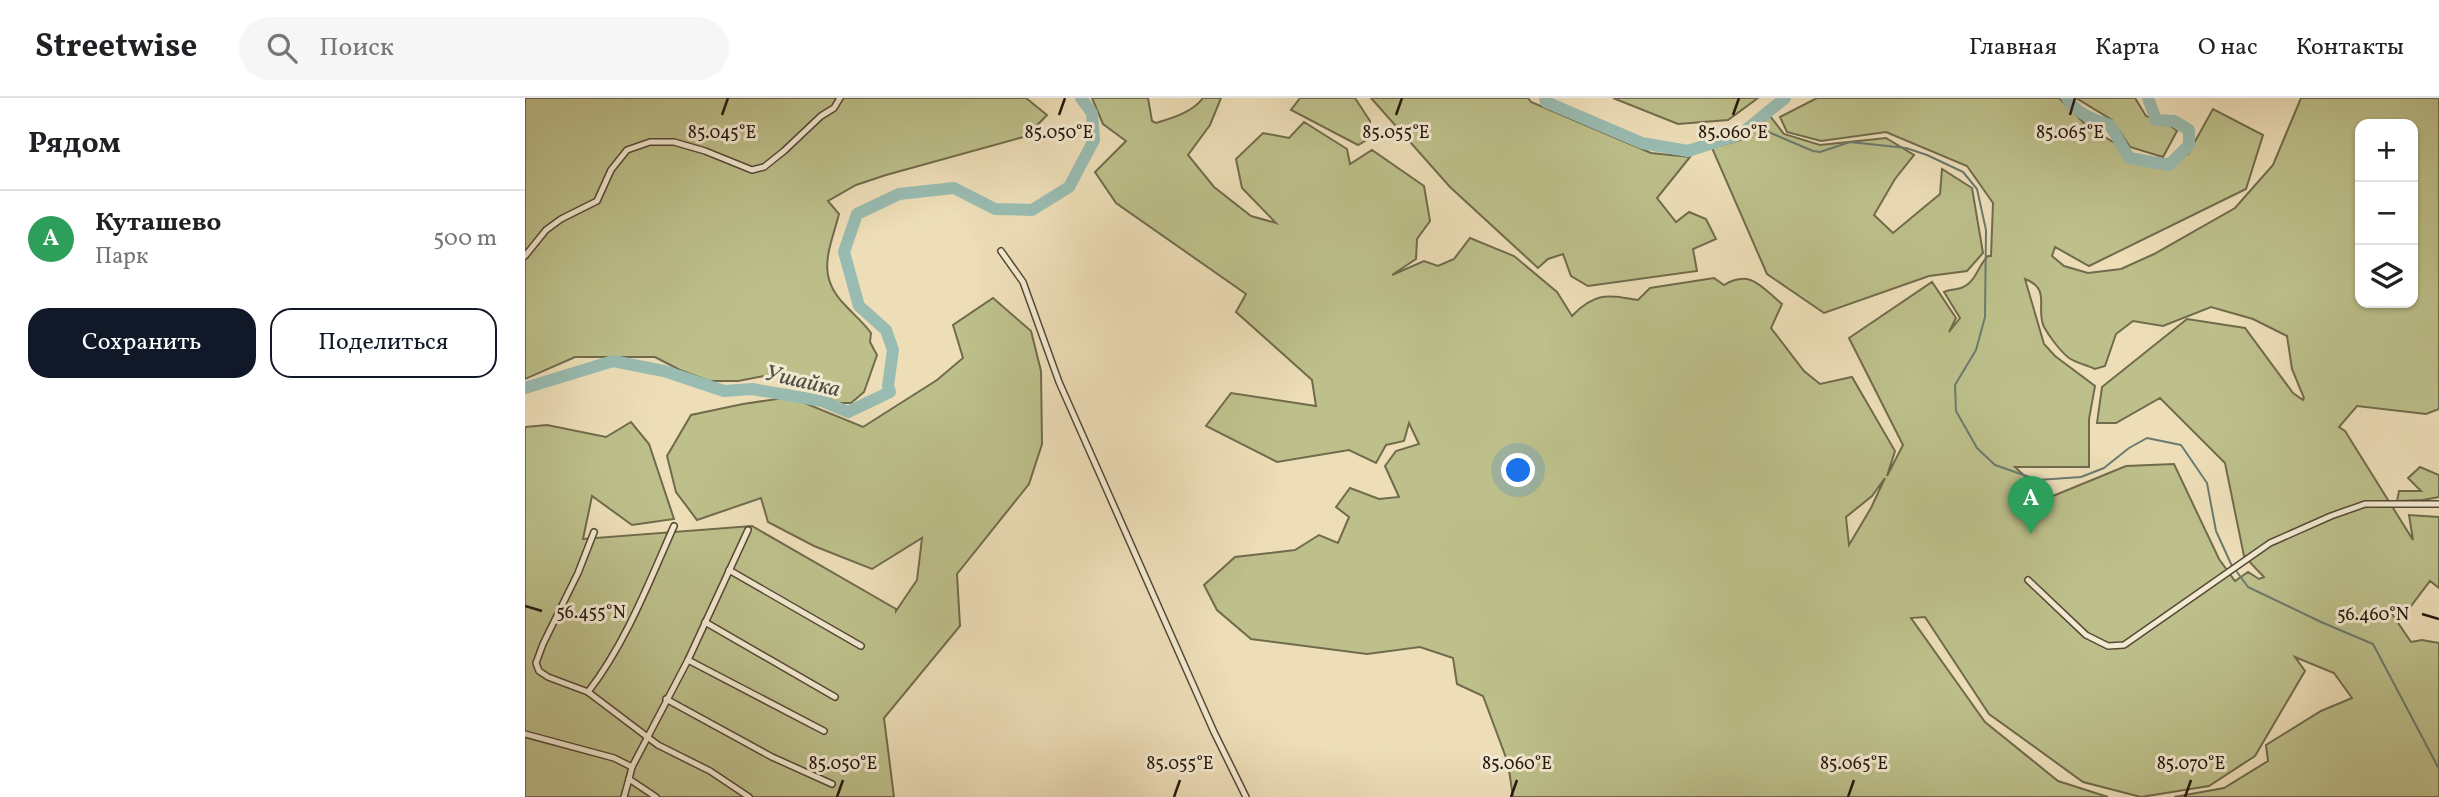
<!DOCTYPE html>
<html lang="ru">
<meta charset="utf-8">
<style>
body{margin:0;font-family:Vollkorn,serif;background:#f6f6f6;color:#202124}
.controls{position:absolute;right:21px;top:21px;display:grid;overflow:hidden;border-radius:14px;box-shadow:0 2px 5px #0004}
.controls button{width:63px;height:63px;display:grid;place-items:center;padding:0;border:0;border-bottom:2px solid #e0e0e0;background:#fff;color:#202124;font:35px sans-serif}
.you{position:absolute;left:994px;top:373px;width:24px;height:24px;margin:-18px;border:5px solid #fff;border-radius:50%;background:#1a73e8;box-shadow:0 0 0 10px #1a73e833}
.badge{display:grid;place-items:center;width:46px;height:46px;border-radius:50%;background:#111827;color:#fff;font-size:23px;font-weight:700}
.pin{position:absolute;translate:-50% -58px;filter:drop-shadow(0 2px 4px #0008)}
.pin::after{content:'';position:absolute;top:37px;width:24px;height:21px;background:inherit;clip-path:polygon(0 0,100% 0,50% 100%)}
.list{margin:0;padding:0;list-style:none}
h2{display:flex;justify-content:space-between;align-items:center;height:91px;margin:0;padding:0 28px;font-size:30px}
h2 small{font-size:23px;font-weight:400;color:#757577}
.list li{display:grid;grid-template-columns:46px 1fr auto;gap:21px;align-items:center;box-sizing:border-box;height:98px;padding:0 28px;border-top:2px solid #e0e0e0}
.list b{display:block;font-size:26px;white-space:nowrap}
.list p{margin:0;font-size:23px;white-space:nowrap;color:#757577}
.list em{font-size:23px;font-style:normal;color:#757577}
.actions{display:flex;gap:14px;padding:21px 28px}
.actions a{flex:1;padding:16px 0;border:2px solid #111827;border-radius:21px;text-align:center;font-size:24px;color:#111827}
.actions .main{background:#111827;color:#fff}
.icon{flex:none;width:38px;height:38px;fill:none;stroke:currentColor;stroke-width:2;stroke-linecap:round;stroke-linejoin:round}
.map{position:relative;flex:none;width:1914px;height:699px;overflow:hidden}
header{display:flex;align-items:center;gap:42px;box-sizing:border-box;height:98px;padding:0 35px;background:#fff;border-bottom:2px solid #e0e0e0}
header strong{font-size:33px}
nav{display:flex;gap:38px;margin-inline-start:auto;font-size:24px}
.search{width:490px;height:63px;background:#f6f6f6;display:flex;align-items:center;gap:18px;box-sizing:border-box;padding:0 24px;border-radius:38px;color:#757577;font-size:26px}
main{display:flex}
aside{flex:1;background:#fff}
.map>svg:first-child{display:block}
.green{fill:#bdc08b;stroke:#706b4c;stroke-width:2;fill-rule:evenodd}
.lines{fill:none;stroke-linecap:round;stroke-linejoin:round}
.stream{stroke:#6a7a70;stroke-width:2}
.river{stroke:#99bcb2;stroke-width:12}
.street-casing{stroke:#564838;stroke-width:8}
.street{stroke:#f3ead1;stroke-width:5}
.ticks{fill:none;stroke:#24160e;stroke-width:2.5}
.labels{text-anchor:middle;stroke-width:6;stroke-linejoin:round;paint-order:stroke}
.water-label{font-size:23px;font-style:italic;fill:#4d5047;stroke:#f3ead1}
.ticks-label{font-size:18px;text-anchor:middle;fill:#24160e;stroke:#f3ead1;stroke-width:6;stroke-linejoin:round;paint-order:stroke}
</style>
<header>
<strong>Streetwise</strong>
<div class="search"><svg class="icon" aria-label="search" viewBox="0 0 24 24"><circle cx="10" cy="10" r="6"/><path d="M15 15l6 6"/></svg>Поиск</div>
<nav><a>Главная</a><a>Карта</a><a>О нас</a><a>Контакты</a></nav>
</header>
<main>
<aside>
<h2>Рядом<small></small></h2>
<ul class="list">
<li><span class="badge" style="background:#2e9e5b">A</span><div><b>Куташево</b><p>Парк</p></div><em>500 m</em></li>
</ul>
<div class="actions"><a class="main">Сохранить</a><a>Поделиться</a></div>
</aside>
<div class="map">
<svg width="1914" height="699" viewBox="0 0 1914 699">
<rect width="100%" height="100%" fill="#eddeb8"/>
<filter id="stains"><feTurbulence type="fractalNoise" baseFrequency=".00286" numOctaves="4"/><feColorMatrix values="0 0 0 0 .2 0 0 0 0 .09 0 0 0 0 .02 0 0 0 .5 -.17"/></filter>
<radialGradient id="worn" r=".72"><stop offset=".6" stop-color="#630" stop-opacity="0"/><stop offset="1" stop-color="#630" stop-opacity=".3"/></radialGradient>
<g class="green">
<path d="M0,0H501L522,17L502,38L361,77L331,87L303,103L314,116C305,151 290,177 320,207C329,217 338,224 346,235L345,244L352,257L339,294L326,305H312L266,276L239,278L213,283H184L155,272L130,259H50L0,281Z"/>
<path d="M567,0H623L627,23L631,25C647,20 668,14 678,0H696L685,27L663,57L689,89L726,118L751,125L717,90L711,61L738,35L764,40L779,24L822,51L825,66L847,52L899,88L905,123L892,141L891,161L867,177L899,163L913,168L929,161L945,140L989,158L1032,194L1047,218C1070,194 1082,197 1113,202L1125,190L1189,180L1199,187C1226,171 1236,189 1257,206L1246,230L1279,273L1295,286L1327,279L1370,353L1362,378L1378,347L1324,240L1407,184L1431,220L1424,234L1435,220L1419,194C1425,191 1430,192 1436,190C1451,185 1453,167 1463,158H1466L1468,105L1442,68L1361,34L1296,43L1262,34L1255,19L1292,0H1534L1561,27L1623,66L1663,56L1688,11L1738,37L1721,91L1564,168L1530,149L1527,158L1539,168L1563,175L1596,171L1629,156L1710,110L1748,67L1776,0H1914V311L1901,316L1832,308L1814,329L1820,333L1888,442L1884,417L1914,419V490L1905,483L1880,516L1865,513L1886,544L1897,542L1914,545V699H1649L1699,690L1743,663L1741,647L1796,613L1827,600L1809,575L1770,559L1780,573L1730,658L1684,688L1616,699L1558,684L1464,616L1400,519L1386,520L1460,624L1533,683L1583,699H988L983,665L958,598L932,586L928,560L895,549L842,556L726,541L692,512L679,487L710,459L770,452L794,437L813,445L824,419L811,409L825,390L854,401L874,399L860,368L871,353L894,346L884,325L879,343L861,347L851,365L824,352L752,364L681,328L706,295L791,308L787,282L711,214L721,196L591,105L570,74L601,43L578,26ZM1835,26H1888V205H1835ZM1500,181C1527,191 1510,211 1519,229C1524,238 1535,253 1544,260C1551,265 1562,267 1570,271L1580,268L1591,236L1608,223L1638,228L1686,209L1728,221L1762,238L1767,271L1779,300L1778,302L1768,295L1720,230L1662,221L1577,289L1572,325H1591L1635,300L1700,365L1719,458L1739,479L1734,481L1723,474L1710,483L1694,461L1649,366L1601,368L1523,400L1490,369H1564V321L1570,288L1530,258L1519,246ZM1360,380L1346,410L1324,447L1321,419L1347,398Z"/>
<polygon points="775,0 830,0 845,23 845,40 833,47 766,12"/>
<polygon points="846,0 1003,0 1006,4 1126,55 1165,59 1132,100 1151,124 1164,114 1181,121 1191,141 1168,151 1172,173 1063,188 1046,178 1038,156 1023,161 1013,170 925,89"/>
<polygon points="1088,0 1233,0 1203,22 1153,26"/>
<polygon points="1551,0 1610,0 1621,18 1646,28 1652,33 1638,59 1605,49 1587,22"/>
<polygon points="1245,18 1259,36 1295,47 1361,40 1389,57 1370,81 1349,117 1368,135 1415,96 1417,71 1447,90 1458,155 1442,173 1404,178 1299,215 1242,176 1187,50 1218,41"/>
<polygon points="468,200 506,233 516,273 517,346 504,386 432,476 435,528 359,620 369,699 0,699 0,329 22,327 81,339 106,324 124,346 149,421 107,427 67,398 58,441 227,428 371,511 371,513 392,482 397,440 347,471 289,448 243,424 236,400 172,422 151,394 142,358 166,317 218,306 265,299 338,329 412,282 438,260 428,227"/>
<polygon points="1895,369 1914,377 1914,399 1898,402 1872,403 1874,393 1896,393 1883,380"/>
</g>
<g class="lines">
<g class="stream">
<polyline points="1227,27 1288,53 1295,54 1325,44 1381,50 1402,57 1438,74 1452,91 1461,132 1460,219 1451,252 1430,287 1431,313 1452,350 1470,367 1513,382 1556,379 1579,370 1604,350 1622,340 1656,347 1682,385 1691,433 1707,468"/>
<polyline points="1712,474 1723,489 1796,524 1848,546 1914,671"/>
</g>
<g class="river">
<polyline points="1020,0 1021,4 1117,45 1163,53 1216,36 1260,0"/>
<path d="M1542,0C1550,15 1569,22 1585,27L1604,60L1644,67L1664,47V32L1649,23L1631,22L1623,0"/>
<polyline points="0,290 88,263 139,273 199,293 227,291 297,303 323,314 365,294 363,288 368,252 361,232 334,208 319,154 332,116 374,96 429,90 470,111 507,112 544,89 569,42 567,15 556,0"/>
</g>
<g class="street-casing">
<g id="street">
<polyline points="476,153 498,184 534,284 689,634 721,699"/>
<polyline points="0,158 21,132 36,121 72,103 86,72 102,52 125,44 149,44 180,53 227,72 239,69 259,53 296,18 309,10 315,0"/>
<polyline points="69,434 53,475 18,546 11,565 14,573 23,579 63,594 133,647 185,673 224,699"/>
<polyline points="204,472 336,548"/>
<polyline points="1503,482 1561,537 1583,548 1599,547 1745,445 1806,418 1840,406 1914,406"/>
<polyline points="180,524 310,599"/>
<polyline points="163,562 299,633"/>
<path d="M63,594C101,545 124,484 149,428"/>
<polyline points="141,601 247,659 307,686"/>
<polyline points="0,636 89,660 107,669"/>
<polyline points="99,699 104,681"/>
<polyline points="131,699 104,681 107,669 163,562 223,432"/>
</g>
</g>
<use href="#street" class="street"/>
</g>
<path class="ticks" d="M197,17L203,0M534,17L540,0M871,17L877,0M1208,17L1214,0M1545,17L1550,0M0,508L17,513M1897,516L1914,521M312,699L318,682M649,699L655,682M986,699L992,682M1323,699L1329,682M1660,699L1666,682"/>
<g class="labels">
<g class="water-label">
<text transform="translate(278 282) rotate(13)" y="8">Ушайка</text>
</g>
</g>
<g class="ticks-label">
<text x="197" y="40">85.045°E</text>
<text x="534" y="40">85.050°E</text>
<text x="871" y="40">85.055°E</text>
<text x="1208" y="40">85.060°E</text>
<text x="1545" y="40">85.065°E</text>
<text x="66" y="520">56.455°N</text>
<text x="1848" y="522">56.460°N</text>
<text x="318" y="671">85.050°E</text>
<text x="655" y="671">85.055°E</text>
<text x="992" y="671">85.060°E</text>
<text x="1329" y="671">85.065°E</text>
<text x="1666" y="671">85.070°E</text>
</g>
<rect width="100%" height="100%" filter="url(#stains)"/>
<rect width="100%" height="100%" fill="url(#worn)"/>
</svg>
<div class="controls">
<button>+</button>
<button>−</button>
<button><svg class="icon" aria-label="layers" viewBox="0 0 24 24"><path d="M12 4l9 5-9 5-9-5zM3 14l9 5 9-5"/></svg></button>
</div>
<div class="you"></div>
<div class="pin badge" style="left:1506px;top:436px;background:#2e9e5b">A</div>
</div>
</main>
